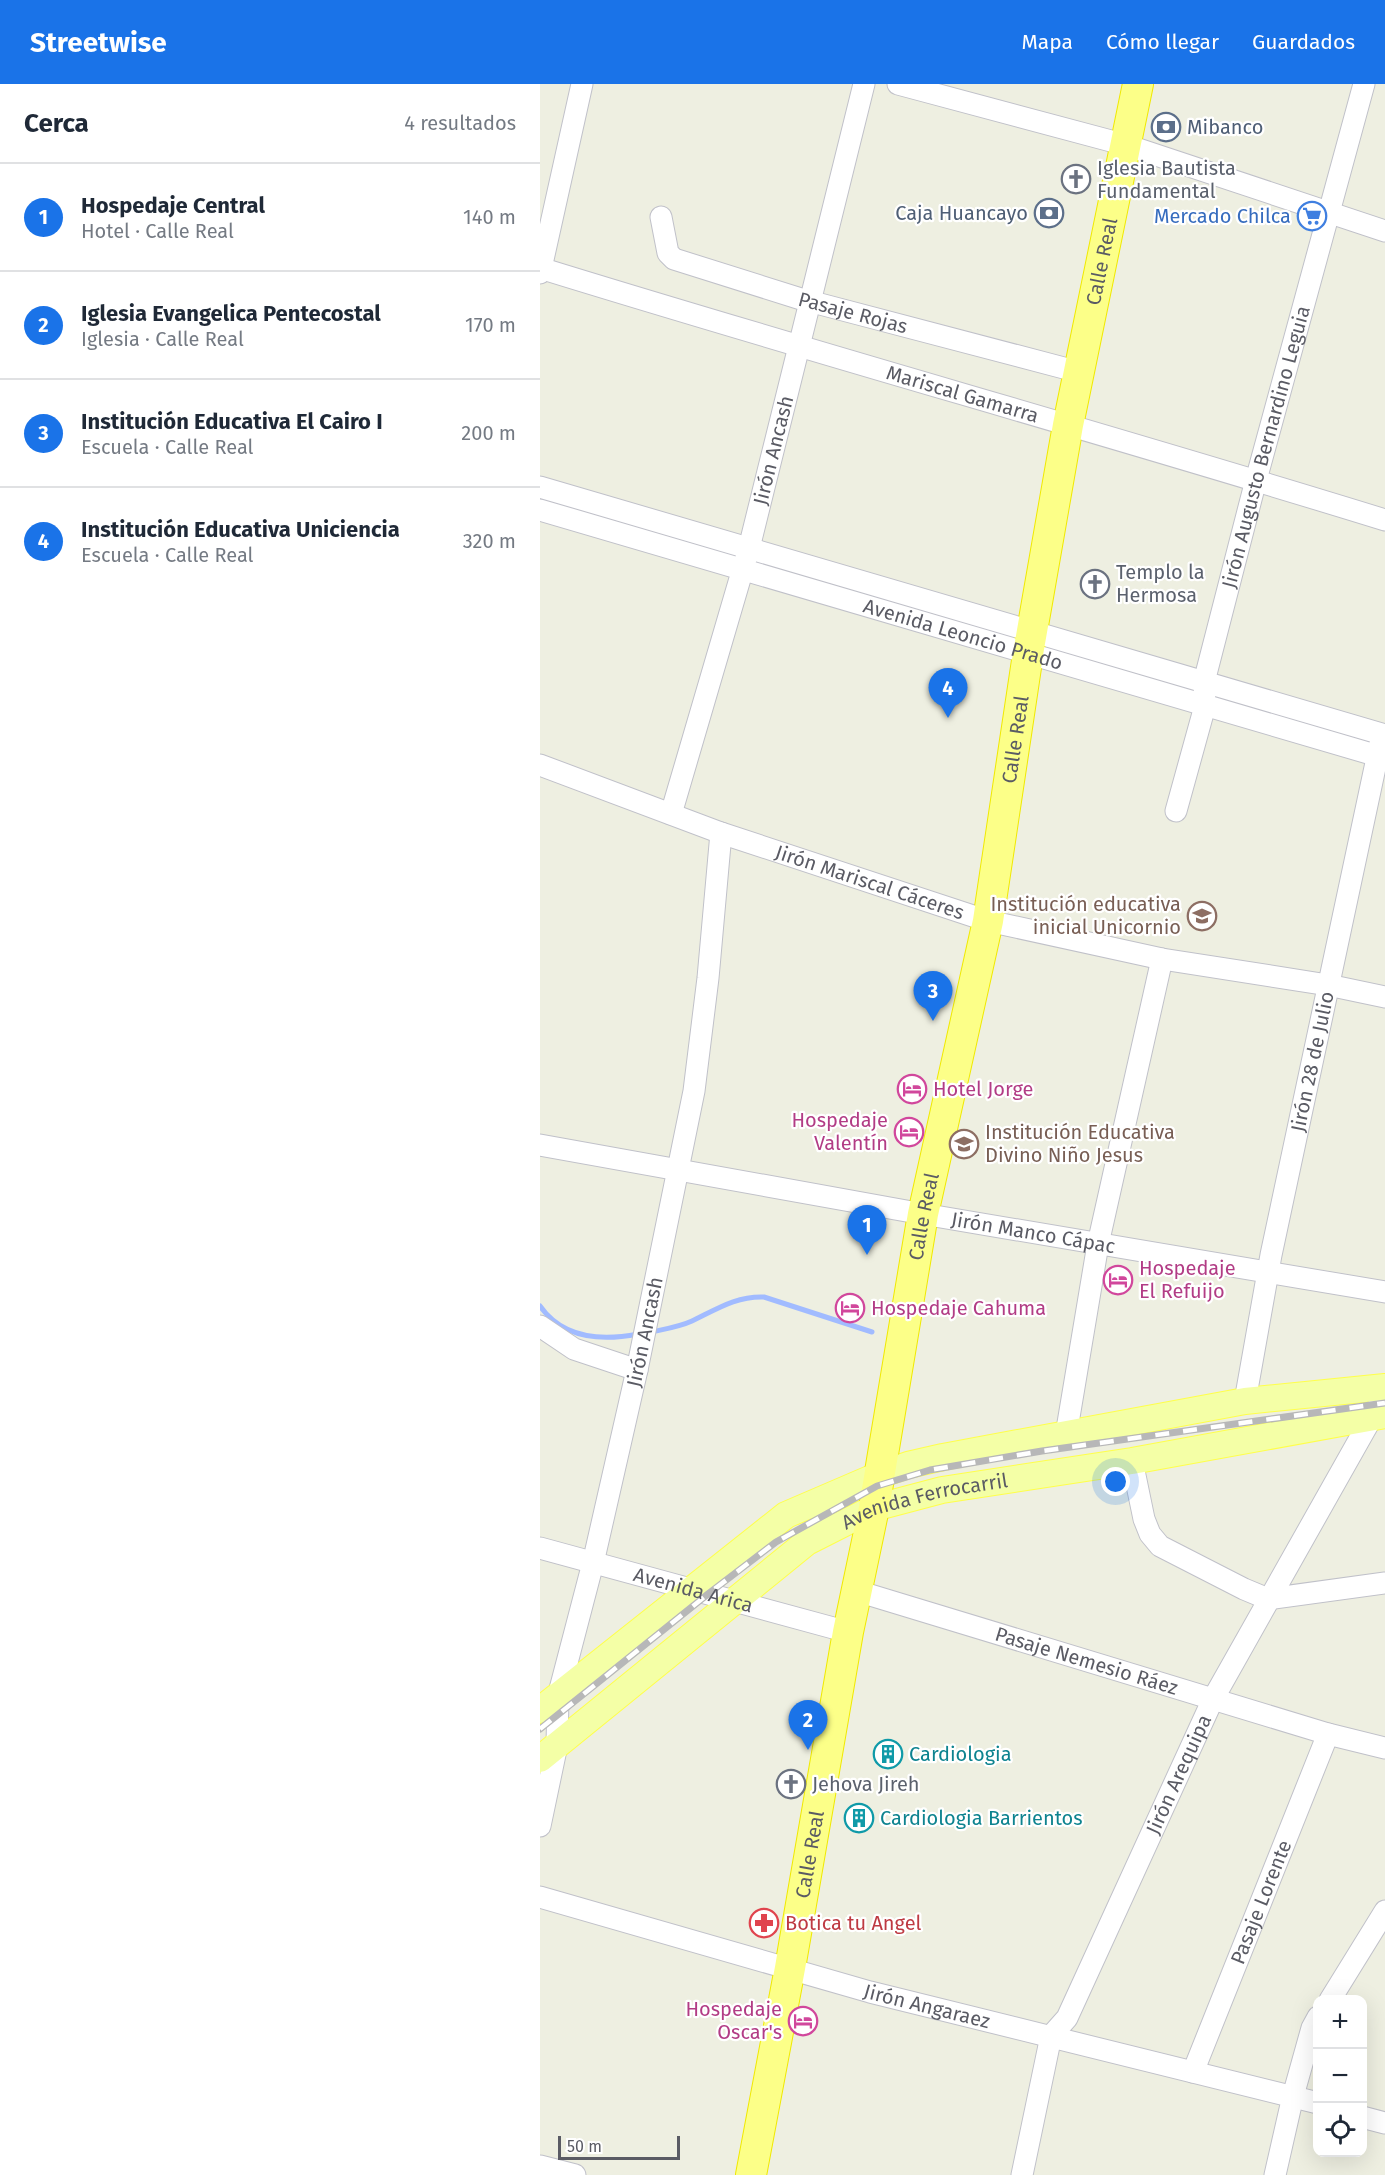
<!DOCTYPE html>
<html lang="es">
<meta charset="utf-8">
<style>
body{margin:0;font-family:"Fira Sans",sans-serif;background:#f6f6f7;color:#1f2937}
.controls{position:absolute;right:18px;bottom:18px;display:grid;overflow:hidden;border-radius:12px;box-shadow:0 6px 24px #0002}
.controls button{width:54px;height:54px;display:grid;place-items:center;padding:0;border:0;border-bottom:2px solid #e0e1e3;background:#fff;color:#1f2937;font:30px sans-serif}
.scale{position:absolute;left:18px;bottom:15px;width:122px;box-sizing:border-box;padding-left:6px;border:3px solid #5a5b64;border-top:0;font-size:16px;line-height:21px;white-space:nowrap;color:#5a5b64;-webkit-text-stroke:4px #fff;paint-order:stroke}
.you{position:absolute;left:576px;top:1398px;width:21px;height:21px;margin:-15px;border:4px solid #fff;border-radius:50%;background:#1a73e8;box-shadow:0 0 0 9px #1a73e833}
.badge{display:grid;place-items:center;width:39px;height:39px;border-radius:50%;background:#1a73e8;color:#fff;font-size:20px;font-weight:700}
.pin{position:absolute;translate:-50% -50px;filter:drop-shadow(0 2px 3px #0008)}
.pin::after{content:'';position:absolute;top:32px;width:21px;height:18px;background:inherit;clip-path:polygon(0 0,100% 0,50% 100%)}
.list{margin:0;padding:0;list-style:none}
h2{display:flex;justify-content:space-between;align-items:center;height:78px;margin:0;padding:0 24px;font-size:26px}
h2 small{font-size:20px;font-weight:400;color:#747a83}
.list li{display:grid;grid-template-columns:39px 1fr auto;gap:18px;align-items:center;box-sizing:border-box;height:108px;padding:0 24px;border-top:2px solid #e0e1e3}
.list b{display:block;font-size:22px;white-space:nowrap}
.list p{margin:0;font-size:20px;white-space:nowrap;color:#747a83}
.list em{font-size:20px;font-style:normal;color:#747a83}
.icon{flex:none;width:33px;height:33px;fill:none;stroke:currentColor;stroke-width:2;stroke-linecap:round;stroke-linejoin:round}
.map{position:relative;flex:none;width:845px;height:2091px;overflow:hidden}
header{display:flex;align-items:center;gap:36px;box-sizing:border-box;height:84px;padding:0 30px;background:#1a73e8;color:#fff}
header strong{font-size:28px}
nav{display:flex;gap:33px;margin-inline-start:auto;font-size:21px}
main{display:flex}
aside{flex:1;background:#fff}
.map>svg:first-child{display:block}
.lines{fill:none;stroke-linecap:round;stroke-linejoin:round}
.stream{stroke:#a1bbff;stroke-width:5}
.minor-casing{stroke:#c0c1c9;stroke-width:23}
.major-casing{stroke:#ffff4a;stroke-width:28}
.highway-casing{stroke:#f0e900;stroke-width:32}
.minor{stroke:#fff;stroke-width:21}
.major{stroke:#f4ffa6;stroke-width:26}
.highway{stroke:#fcff88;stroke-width:30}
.rail-casing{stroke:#b7b7b8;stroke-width:7}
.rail{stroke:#fff;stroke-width:4.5;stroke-dasharray:14;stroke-linecap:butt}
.labels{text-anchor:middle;stroke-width:4.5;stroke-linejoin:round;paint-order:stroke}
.service-label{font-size:20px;fill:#4e5e75;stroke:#fff;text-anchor:start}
.worship-label{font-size:20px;fill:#5b616d;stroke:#fff;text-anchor:start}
.shop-label{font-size:20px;fill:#366cbe;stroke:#fff;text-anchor:end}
.street-label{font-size:20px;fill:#5a5b64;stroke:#fff}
.education-label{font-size:20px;fill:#785e54;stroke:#fff;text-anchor:end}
.hotel-label{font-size:20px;fill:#b23c85;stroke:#fff;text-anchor:start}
.culture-label{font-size:20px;fill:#0d838f;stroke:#fff;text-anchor:start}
.health-label{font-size:20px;fill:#be3a42;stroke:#fff;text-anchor:start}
</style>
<header>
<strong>Streetwise</strong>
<nav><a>Mapa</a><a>Cómo llegar</a><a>Guardados</a></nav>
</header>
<main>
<aside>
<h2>Cerca<small>4 resultados</small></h2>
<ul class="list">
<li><span class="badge">1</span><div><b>Hospedaje Central</b><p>Hotel · Calle Real</p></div><em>140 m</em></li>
<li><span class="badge">2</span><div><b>Iglesia Evangelica Pentecostal</b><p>Iglesia · Calle Real</p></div><em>170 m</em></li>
<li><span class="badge">3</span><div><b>Institución Educativa El Cairo I</b><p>Escuela · Calle Real</p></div><em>200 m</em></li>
<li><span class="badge">4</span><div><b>Institución Educativa Uniciencia</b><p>Escuela · Calle Real</p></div><em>320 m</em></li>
</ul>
</aside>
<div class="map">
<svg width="845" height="2091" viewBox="0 0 845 2091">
<rect width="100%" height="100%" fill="#eeefe1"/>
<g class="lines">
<g class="stream">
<path d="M0,1222C23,1255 62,1257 98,1250"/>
<path d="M111,1248C125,1245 139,1243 152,1237C177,1225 196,1212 224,1213L332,1248"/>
</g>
<g class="minor-casing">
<g id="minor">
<polyline points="358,0 586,61 845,147"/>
<path id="s1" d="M121,133L128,169L134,175L261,215L539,288"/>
<path id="s2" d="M0,184C281,271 564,349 845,436"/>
<polyline points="0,189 42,0"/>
<polyline points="0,403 845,651"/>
<path id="s3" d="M0,426L845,674"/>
<path id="s4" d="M0,681L181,749L448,837L622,875L788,901L845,913"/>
<path id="s5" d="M636,727L665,622L664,598L716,396L824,0"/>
<path id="s6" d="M131,730L209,464L324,0"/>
<path id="s7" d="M0,1061L383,1130L845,1208"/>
<polyline points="0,1242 34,1265 97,1286"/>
<path id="s8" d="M705,1317L731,1171L840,660"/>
<polyline points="526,1351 558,1160 622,875"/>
<polyline points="592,1377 604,1435 610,1450 620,1462 704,1505 728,1515 845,1499"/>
<path id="s9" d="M0,1464L308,1548"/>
<path id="s10" d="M317,1507L788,1650L845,1664"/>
<path id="s11" d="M0,1742L17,1661L18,1613L53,1479L97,1286L154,1007L168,894L181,749"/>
<path id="s12" d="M0,1813L330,1908L778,2019"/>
<polyline points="790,1916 845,1827"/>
<path id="s13" d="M653,1988L788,1650"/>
<polyline points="822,2033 845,2039"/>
<polyline points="0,2082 35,2091"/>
<path id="s14" d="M482,2091L511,1952L527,1934L673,1615L845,1310"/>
<polyline points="735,2091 753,2012 772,1944 778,1933"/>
</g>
</g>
<g class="major-casing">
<g id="major">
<polyline points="0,1626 246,1431 339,1391 368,1381 403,1373 705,1317 845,1303"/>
<path id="s15" d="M0,1675L267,1458L334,1424L402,1406L592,1377L845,1331"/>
</g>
</g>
<g class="highway-casing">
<g id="highway">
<path id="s16" d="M211,2091L250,1884L308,1548L334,1424L383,1130L448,837L488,570L528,341L598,0"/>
</g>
</g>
<use href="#minor" class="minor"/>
<use href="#major" class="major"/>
<use href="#highway" class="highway"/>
<g class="rail-casing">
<polyline id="rail" points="0,1645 168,1510 236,1458 337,1402 390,1386 502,1367 845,1319"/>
</g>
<use href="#rail" class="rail"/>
</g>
<defs>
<g id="bank-ring" transform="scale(1.5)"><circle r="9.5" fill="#fff" stroke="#5c6f8a" stroke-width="1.5"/><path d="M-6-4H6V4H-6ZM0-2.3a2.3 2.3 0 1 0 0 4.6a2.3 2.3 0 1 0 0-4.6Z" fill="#5c6f8a"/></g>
<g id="church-ring" transform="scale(1.5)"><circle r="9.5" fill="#fff" stroke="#6b7280" stroke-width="1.5"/><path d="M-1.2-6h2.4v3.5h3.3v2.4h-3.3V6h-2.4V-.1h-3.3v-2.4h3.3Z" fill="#6b7280"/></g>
<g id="supermarket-ring" transform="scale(1.5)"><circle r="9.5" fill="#fff" stroke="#3f7fe0" stroke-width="1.5"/><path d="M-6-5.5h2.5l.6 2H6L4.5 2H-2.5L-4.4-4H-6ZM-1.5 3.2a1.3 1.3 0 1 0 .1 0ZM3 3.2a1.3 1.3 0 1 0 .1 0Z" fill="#3f7fe0"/></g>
<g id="school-ring" transform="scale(1.5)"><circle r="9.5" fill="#fff" stroke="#8d6e63" stroke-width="1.5"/><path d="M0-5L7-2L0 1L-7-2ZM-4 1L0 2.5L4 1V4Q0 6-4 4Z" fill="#8d6e63"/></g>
<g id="hotel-ring" transform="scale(1.5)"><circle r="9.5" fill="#fff" stroke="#d1479c" stroke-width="1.5"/><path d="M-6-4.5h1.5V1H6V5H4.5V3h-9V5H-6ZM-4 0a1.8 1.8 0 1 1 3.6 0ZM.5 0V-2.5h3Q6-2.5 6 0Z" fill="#d1479c"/></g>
<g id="building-ring" transform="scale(1.5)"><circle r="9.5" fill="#fff" stroke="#0f9aa8" stroke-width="1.5"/><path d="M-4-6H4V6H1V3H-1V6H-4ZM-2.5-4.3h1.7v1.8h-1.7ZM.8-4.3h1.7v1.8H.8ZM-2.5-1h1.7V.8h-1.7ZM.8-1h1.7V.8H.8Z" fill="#0f9aa8"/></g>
<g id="pharmacy-ring" transform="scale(1.5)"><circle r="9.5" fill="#fff" stroke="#e0444e" stroke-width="1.5"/><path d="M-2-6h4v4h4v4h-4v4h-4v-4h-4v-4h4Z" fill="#e0444e"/></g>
</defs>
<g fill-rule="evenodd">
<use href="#bank-ring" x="626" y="43"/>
<use href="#church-ring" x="536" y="95"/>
<use href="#bank-ring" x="509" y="129"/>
<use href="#supermarket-ring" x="772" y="132"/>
<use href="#church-ring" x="555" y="500"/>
<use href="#school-ring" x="662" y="832"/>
<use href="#hotel-ring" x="372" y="1005"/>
<use href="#hotel-ring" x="369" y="1048"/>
<use href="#school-ring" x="424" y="1060"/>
<use href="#hotel-ring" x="578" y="1196"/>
<use href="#hotel-ring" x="310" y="1224"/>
<use href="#building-ring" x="348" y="1670"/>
<use href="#church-ring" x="251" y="1700"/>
<use href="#building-ring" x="319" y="1734"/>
<use href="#pharmacy-ring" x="224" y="1839"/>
<use href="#hotel-ring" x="263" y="1937"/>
</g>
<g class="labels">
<g class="service-label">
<text x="647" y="50">Mibanco</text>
<text x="488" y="136" text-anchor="end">Caja Huancayo</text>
</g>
<g class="worship-label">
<text x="557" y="91">Iglesia Bautista<tspan x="557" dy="23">Fundamental</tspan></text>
<text x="576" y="495">Templo la<tspan x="576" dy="23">Hermosa</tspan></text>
<text x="272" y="1707">Jehova Jireh</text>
</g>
<g class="shop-label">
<text x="751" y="139">Mercado Chilca</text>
</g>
<g class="street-label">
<text dy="7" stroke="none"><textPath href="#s16" startOffset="1946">Calle Real</textPath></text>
<text dy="7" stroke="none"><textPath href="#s1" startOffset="232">Pasaje Rojas</textPath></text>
<text dy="7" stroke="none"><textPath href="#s2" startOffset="441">Mariscal Gamarra</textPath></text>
<text dy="7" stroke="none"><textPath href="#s5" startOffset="376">Jirón Augusto Bernardino Leguia</textPath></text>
<text dy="7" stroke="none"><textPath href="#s6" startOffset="378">Jirón Ancash</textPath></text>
<text dy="7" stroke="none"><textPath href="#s3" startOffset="441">Avenida Leoncio Prado</textPath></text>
<text dy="7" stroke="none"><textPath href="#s16" startOffset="1460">Calle Real</textPath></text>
<text dy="7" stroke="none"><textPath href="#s4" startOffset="350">Jirón Mariscal Cáceres</textPath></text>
<text dy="7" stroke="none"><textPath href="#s8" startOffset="346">Jirón 28 de Julio</textPath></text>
<text dy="7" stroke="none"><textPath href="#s16" startOffset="974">Calle Real</textPath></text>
<text dy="7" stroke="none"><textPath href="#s7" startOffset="501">Jirón Manco Cápac</textPath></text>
<text dy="7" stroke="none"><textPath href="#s11" startOffset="506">Jirón Ancash</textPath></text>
<text dy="7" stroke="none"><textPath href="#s15" startOffset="470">Avenida Ferrocarril</textPath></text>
<text dy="7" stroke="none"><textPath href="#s9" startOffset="159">Avenida Arica</textPath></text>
<text dy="7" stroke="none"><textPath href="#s10" startOffset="240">Pasaje Nemesio Ráez</textPath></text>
<text dy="7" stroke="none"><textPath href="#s14" startOffset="434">Jirón Arequipa</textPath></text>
<text dy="7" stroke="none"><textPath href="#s16" startOffset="326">Calle Real</textPath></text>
<text dy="7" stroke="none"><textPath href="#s13" startOffset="183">Pasaje Lorente</textPath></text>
<text dy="7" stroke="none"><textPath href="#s12" startOffset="402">Jirón Angaraez</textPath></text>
</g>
<g class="education-label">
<text x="641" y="827">Institución educativa<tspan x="641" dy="23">inicial Unicornio</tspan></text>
<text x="445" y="1055" text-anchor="start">Institución Educativa<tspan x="445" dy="23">Divino Niño Jesus</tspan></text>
</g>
<g class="hotel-label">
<text x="393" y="1012">Hotel Jorge</text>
<text x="348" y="1043" text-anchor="end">Hospedaje<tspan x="348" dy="23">Valentín</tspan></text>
<text x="599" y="1191">Hospedaje<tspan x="599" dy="23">El Refuijo</tspan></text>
<text x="331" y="1231">Hospedaje Cahuma</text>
<text x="242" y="1932" text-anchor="end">Hospedaje<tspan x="242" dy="23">Oscar's</tspan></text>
</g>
<g class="culture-label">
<text x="369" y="1677">Cardiologia</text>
<text x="340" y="1741">Cardiologia Barrientos</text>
</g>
<g class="health-label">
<text x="245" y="1846">Botica tu Angel</text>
</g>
</g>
</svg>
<div class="controls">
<button>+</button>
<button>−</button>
<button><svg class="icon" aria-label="locate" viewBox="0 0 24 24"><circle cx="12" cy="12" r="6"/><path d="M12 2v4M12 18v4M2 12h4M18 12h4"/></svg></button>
</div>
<div class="scale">50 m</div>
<div class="you"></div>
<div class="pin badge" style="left:327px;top:1171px">1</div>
<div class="pin badge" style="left:268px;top:1666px">2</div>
<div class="pin badge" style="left:393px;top:937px">3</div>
<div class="pin badge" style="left:408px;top:634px">4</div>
</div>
</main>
